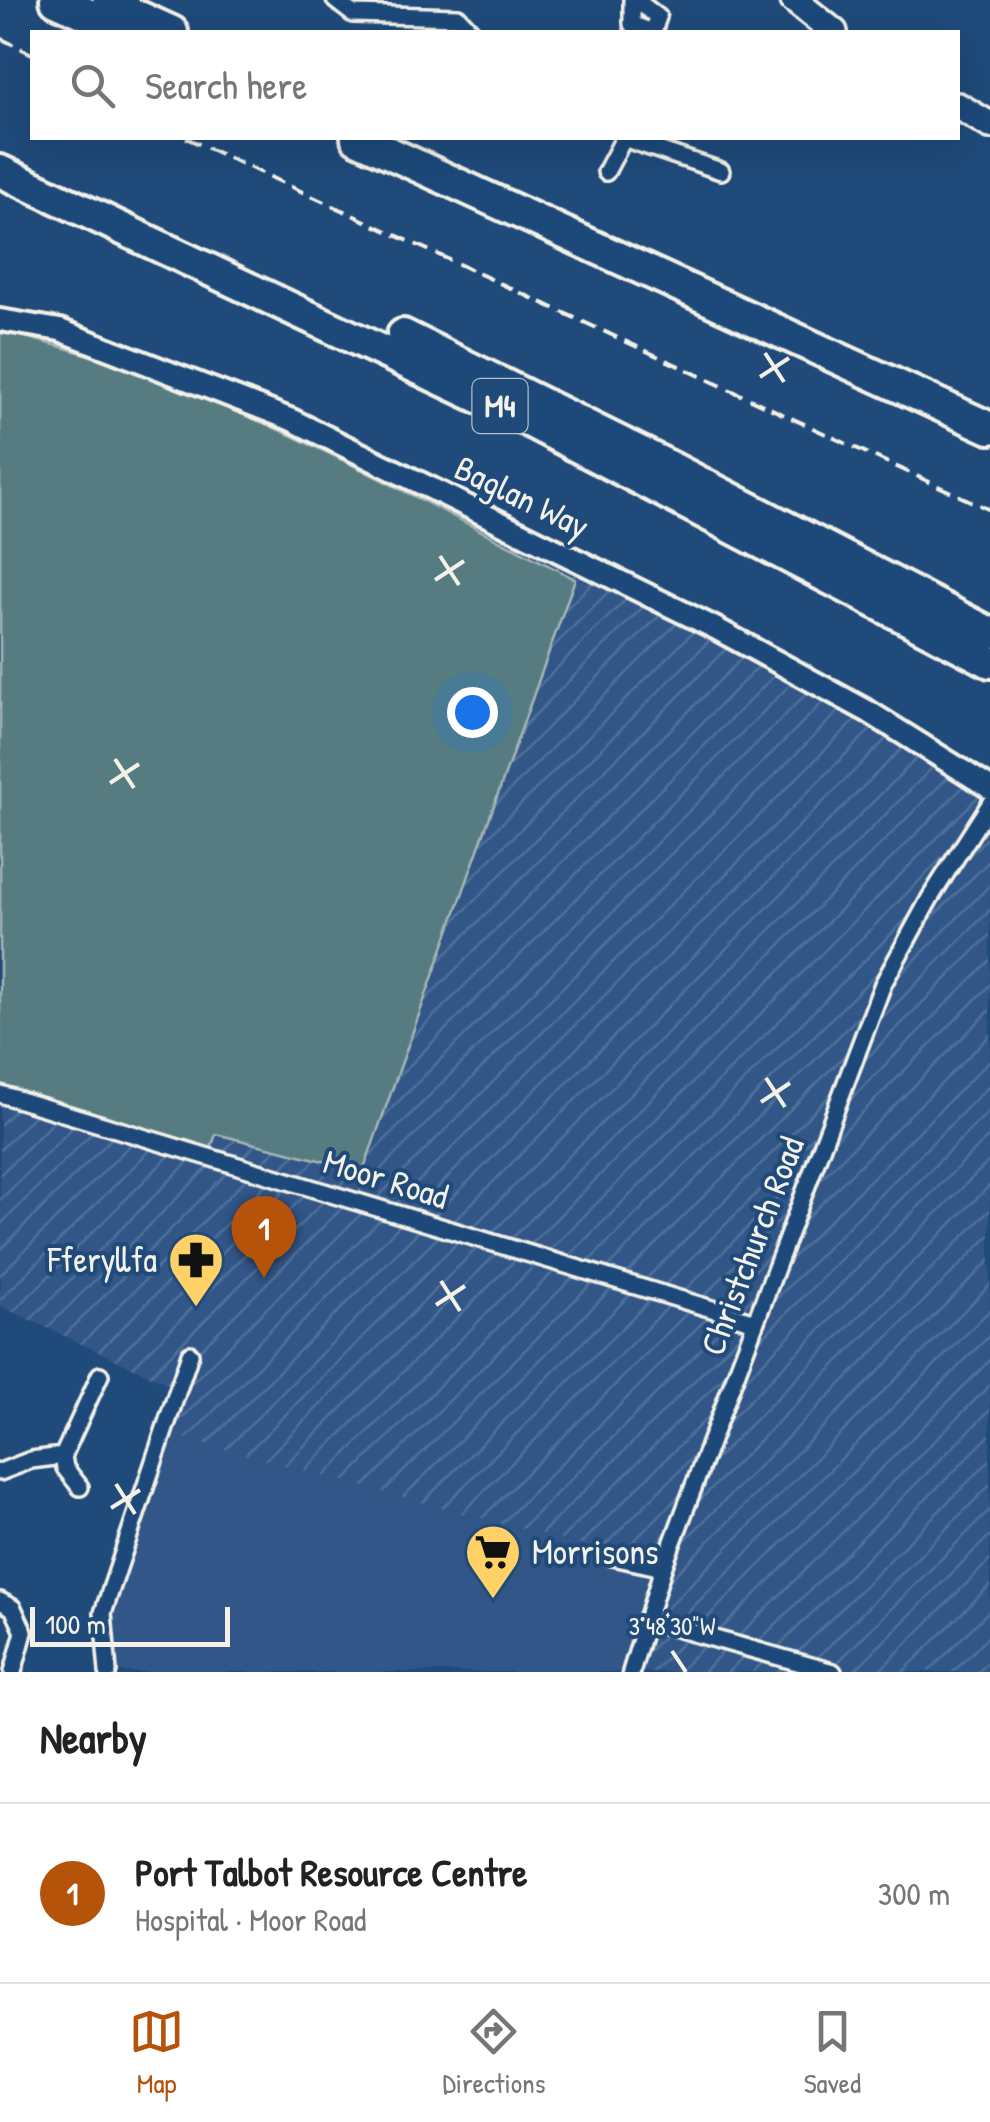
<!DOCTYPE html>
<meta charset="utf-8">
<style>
body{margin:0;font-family:"Patrick Hand",sans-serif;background:#f6f6f6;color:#222}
.scale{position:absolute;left:30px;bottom:25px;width:200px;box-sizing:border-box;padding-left:10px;border:5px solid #f4f1e8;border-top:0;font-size:28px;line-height:35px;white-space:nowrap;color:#f4f1e8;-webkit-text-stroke:8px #1f4a7a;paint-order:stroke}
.you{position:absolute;left:472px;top:712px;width:35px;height:35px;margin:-25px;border:8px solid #fff;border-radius:50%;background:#1a73e8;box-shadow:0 0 0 15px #1a73e833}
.badge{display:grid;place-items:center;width:65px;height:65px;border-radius:50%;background:#b45309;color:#fff;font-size:32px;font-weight:700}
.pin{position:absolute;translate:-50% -82px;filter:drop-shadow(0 2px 5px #0008)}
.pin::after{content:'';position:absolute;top:52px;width:35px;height:30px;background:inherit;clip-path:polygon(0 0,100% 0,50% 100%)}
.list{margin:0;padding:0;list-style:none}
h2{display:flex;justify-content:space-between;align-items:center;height:130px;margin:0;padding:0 40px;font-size:42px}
h2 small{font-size:32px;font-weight:400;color:#767676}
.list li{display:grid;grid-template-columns:65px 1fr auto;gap:30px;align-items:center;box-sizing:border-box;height:180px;padding:0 40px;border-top:2px solid #e0e0e0}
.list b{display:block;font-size:38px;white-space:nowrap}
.list p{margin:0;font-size:32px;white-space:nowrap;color:#767676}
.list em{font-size:32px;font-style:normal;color:#767676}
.icon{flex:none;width:55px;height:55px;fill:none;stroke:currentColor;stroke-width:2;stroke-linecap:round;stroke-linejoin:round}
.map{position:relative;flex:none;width:990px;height:1672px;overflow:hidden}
.search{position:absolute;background:#fff;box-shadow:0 10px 40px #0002;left:30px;right:30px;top:30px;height:110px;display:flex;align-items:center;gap:25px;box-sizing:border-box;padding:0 35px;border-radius:0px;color:#767676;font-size:38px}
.sheet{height:310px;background:#fff}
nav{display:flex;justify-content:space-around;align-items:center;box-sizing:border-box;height:140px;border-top:2px solid #e0e0e0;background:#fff;font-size:28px;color:#767676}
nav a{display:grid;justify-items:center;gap:5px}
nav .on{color:#b45309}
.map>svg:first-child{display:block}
.built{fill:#305788}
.industrial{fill:url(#industrial-furrows)}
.green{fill:#577c82;stroke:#a6b6b5;stroke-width:2.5}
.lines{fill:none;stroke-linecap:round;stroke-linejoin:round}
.minor-casing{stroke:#f4f1e8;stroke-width:22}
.tertiary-casing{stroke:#f4f1e8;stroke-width:28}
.primary-casing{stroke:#f4f1e8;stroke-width:32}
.motorway-casing{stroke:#f4f1e8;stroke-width:38}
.minor{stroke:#1f4a7a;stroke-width:15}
.tertiary{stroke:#1f4a7a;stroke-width:20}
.primary{stroke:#1f4a7a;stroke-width:25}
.motorway{stroke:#1f4a7a;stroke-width:30}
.rail{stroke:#f4f1e8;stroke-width:4;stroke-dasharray:15 8;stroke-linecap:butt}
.ticks{fill:none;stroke:#f4f1e8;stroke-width:4}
.labels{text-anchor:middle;stroke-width:8;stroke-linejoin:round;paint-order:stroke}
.shield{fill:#1f4a7a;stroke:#b4bfc7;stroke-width:2.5}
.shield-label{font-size:32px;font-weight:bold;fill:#f4f1e8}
.street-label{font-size:35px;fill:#f4f1e8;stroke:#1f4a7a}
.poi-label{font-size:35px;fill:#f4f1e8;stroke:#1f4a7a;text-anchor:end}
.ticks-label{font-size:25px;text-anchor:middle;fill:#f4f1e8;stroke:#1f4a7a;stroke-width:8;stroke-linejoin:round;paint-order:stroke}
</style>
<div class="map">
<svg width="990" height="1672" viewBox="0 0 990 1672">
<defs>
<pattern id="industrial-furrows" width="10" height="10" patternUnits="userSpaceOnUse" patternTransform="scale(2.5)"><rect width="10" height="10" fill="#305788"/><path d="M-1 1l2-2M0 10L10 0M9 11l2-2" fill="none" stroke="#4f7099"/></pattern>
</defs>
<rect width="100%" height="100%" fill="#1f4a7a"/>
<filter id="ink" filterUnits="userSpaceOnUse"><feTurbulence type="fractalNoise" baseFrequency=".01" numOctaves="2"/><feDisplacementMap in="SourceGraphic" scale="20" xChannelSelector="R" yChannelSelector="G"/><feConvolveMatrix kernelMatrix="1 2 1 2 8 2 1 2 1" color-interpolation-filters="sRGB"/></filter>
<g filter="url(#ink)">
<polygon class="built" points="167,1432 663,1568 833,1672 108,1672 103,1613"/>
<polygon class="industrial" points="0,320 292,420 715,628 990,788 990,1672 631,1672 662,1567 177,1436 167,1432 181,1390 0,1306"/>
<path class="green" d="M0,331C204,377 389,485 575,579L363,1171L216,1134L208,1157L0,1094Z"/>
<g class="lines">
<g class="minor-casing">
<g id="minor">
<polyline points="335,0 353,14 458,17 472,32"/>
<polyline points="632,0 632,24 651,32"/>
<polyline points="636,0 658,17 653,32"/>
<polyline points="623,138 721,171"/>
<polyline points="606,172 624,138"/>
<polyline points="0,1094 755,1322"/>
<polyline points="63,1456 65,1468 80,1487"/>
<polyline points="0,1472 31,1460 63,1456 100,1375"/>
<polyline points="613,1557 663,1568"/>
<polyline points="0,1601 13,1608 24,1632 13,1672"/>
<polyline points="647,1620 833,1672"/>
<polyline points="108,1672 103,1613 190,1354"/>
<polyline points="631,1672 663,1568 883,984 930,898 990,804"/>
</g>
</g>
<g class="tertiary-casing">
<polyline id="tertiary" points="0,320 60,330 292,420 715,628 869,712 990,788"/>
</g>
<g class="primary-casing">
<g id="primary">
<polyline points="794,0 834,32"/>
<polyline points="958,106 990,125"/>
</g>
</g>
<g class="motorway-casing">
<g id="motorway">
<polyline points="56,0 127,32"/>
<polyline points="108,3 172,32"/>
<polyline points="357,138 990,428"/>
<polyline points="0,171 515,414 990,662"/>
<polyline points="403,335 670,467 990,633"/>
</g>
</g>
<use href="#minor" class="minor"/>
<use href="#tertiary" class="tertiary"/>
<use href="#primary" class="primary"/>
<use href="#motorway" class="motorway"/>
<g class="rail">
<polyline points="0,38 32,54"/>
<polyline points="186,138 990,510"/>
</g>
</g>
</g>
<path class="ticks" d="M765,353L784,382M760,377L789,358M440,556L459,585M435,580L464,561M115,759L134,788M110,783L139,764M766,1078L785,1107M761,1102L790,1083M441,1281L460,1311M436,1305L465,1286M116,1484L135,1514M111,1508L140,1490M672,1651L686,1672"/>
<defs>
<g id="pharmacy-pin" transform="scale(2.875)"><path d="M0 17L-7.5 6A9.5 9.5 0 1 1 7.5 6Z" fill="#ffd166" stroke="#1f4a7a"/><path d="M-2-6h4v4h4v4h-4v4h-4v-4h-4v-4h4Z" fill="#111"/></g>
<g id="supermarket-pin" transform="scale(2.875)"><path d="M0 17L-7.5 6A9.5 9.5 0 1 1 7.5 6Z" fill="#ffd166" stroke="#1f4a7a"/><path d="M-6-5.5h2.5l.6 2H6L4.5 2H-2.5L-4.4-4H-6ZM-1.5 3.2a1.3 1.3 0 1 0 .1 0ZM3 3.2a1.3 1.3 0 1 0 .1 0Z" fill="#111"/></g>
</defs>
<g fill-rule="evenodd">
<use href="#pharmacy-pin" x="196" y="1260"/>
<use href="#supermarket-pin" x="493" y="1552"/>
</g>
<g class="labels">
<rect class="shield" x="472.5" y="379" width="55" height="54" rx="8"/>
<g class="shield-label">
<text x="500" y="417">M4</text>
</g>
<g class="street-label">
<text transform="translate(522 497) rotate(26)" y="12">Baglan Way</text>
<text transform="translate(386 1179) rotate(17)" y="12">Moor Road</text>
<text transform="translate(752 1246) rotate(-69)" y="12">Christchurch Road</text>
</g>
<g class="poi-label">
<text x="157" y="1272">Fferyllfa</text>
<text x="532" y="1564" text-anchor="start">Morrisons</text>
</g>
</g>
<g class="ticks-label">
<text x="672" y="1635">3°48'30"W</text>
</g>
</svg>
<div class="scale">100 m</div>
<div class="you"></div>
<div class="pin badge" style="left:264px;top:1278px">1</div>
<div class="search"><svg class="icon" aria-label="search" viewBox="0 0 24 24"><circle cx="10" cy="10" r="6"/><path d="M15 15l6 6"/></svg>Search here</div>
</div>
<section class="sheet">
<h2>Nearby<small></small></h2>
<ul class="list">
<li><span class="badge">1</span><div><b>Port Talbot Resource Centre</b><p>Hospital · Moor Road</p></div><em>300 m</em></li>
</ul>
</section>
<nav>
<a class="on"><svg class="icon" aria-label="map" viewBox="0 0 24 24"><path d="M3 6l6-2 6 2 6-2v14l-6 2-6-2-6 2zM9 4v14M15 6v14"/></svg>Map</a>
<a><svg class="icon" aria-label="directions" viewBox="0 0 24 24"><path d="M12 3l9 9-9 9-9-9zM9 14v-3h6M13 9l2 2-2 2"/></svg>Directions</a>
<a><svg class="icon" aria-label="saved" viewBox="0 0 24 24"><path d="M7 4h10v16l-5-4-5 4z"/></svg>Saved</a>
</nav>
